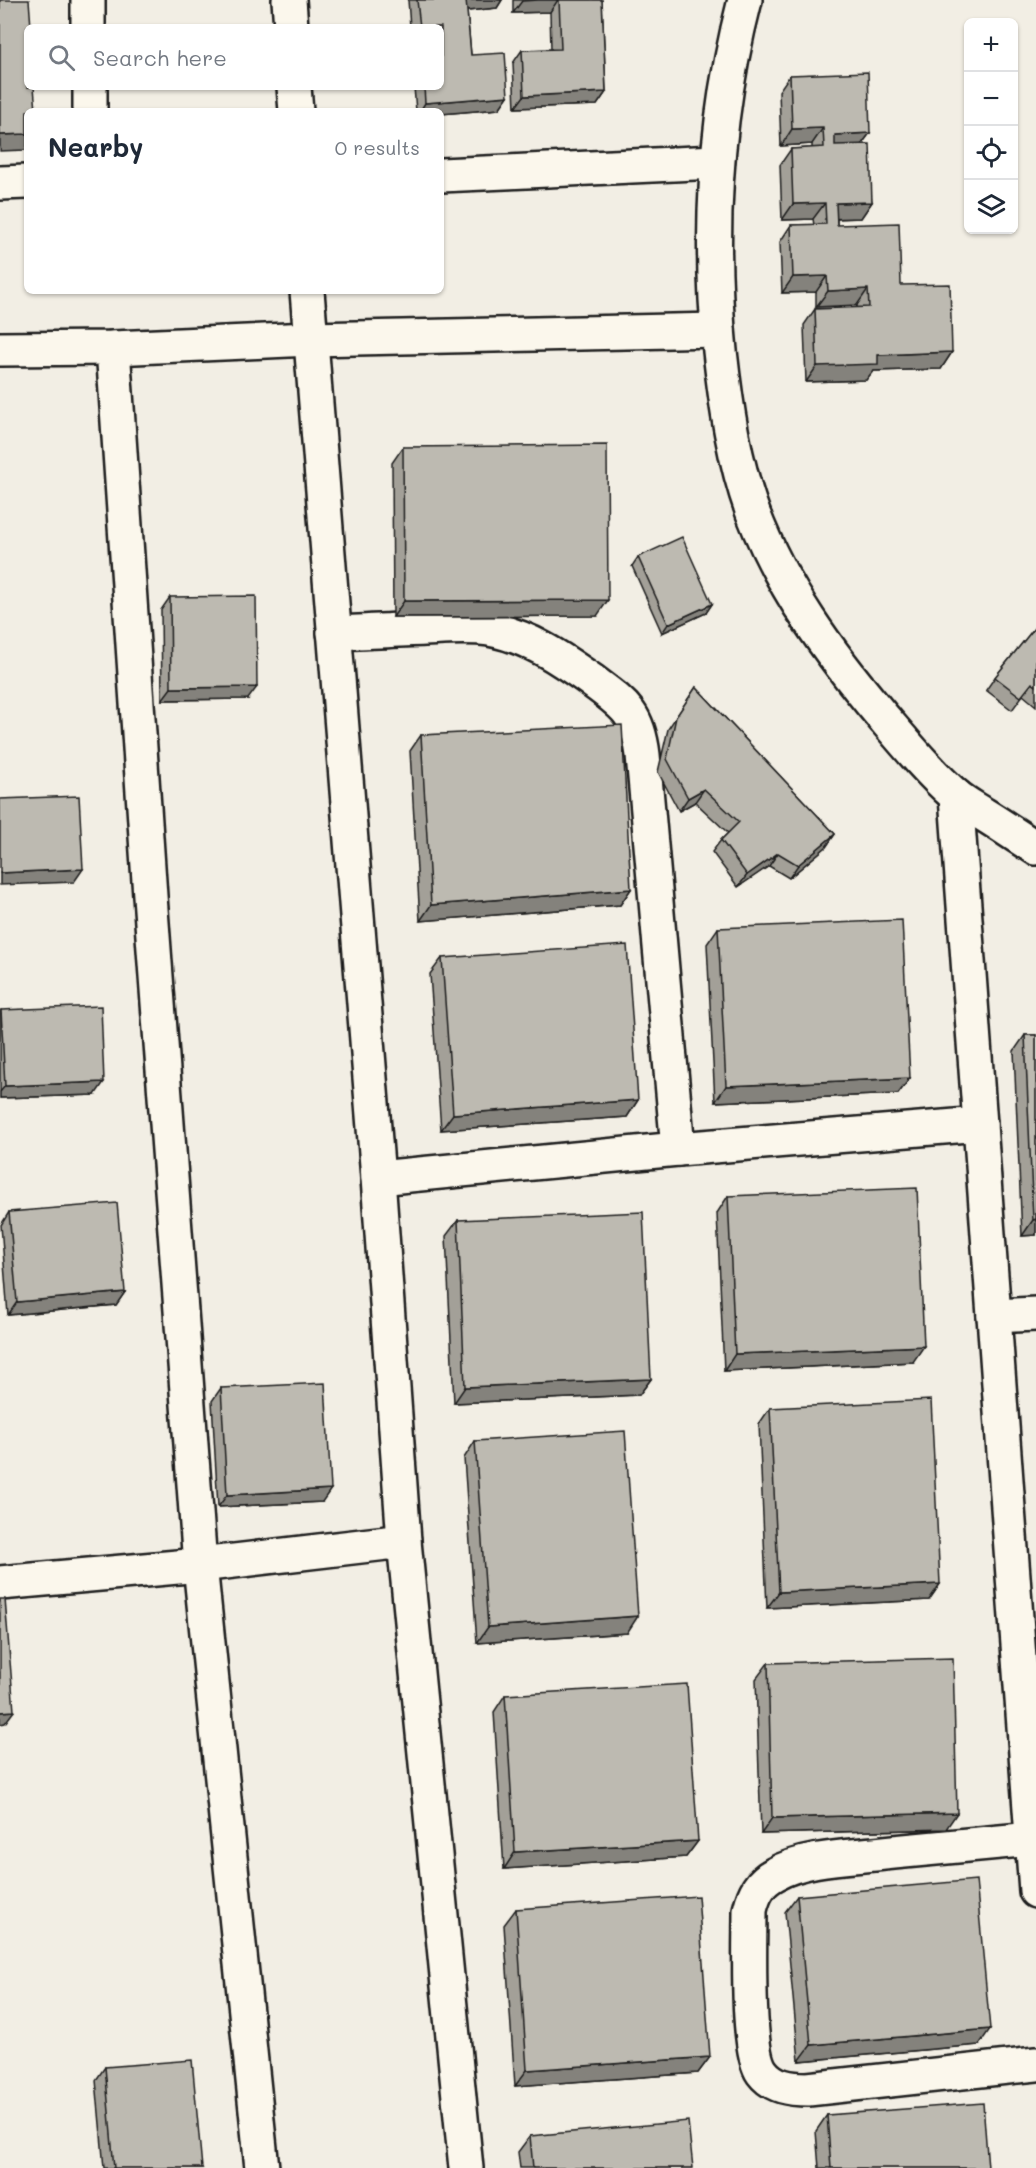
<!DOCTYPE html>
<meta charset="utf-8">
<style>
body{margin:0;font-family:Mali,sans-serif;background:#f6f6f7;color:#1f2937}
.controls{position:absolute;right:18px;top:18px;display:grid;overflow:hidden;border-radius:9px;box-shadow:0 2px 4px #0004}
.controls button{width:54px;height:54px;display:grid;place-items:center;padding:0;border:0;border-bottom:2px solid #e0e1e3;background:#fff;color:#1f2937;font:30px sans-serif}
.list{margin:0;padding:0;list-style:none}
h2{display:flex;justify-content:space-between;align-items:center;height:78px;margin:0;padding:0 24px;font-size:26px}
h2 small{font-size:20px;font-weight:400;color:#747a83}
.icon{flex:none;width:33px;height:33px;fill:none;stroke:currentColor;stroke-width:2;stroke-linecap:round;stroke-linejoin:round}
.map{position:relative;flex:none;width:1036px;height:2168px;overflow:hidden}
.search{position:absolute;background:#fff;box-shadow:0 2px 4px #0004;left:24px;top:24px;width:420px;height:66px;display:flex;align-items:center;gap:15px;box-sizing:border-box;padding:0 21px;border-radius:9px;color:#747a83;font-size:22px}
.panel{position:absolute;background:#fff;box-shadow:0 2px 4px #0004;left:24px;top:108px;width:420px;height:186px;border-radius:9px}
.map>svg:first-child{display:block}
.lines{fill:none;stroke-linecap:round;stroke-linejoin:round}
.minor-casing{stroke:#1c1c1c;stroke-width:38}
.minor{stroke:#fbf7ec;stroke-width:33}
.wall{fill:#a3a098;stroke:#1c1c1c;stroke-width:1.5}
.shaded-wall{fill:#84827c;stroke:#1c1c1c;stroke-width:1.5}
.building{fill:#bdbab1;stroke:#1c1c1c;stroke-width:1.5}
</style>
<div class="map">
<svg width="1036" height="2168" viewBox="0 0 1036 2168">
<rect width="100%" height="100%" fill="#f2eee4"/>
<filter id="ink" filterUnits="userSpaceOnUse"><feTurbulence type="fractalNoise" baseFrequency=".0167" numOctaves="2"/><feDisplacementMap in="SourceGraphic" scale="12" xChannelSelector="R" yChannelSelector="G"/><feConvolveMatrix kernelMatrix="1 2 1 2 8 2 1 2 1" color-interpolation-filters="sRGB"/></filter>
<g filter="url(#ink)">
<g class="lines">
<g class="minor-casing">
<g id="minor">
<polyline points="88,0 88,27"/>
<polyline points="289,0 291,27"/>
<path d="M745,0C715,116 708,232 720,351C726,406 734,461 753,513C782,589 830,654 882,716C905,743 929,772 955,795C963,802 974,808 983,814C1001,825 1018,837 1036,848"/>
<polyline points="90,87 90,111"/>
<polyline points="294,87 296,111"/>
<polyline points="441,175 716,162"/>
<polyline points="0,183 27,182"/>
<polyline points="307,291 378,1178 404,1541 466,2168"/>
<polyline points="113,348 150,896 200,1565 262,2168"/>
<polyline points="0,349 113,348 310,339 718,330"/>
<path d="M334,633C364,632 395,630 425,629C446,628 468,626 489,629C528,636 560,658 591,680C624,705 638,712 643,755L678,1149"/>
<polyline points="956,796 1036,1891"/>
<polyline points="378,1178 678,1149 980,1124"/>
<polyline points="994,1316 1036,1314"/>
<polyline points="0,1583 200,1565 404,1541"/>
<path d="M1032,1839C982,1844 933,1848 884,1853C851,1857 805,1857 775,1874C760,1882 754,1893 750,1910C750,1942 746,2051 762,2072C773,2087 791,2089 808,2089L1036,2064"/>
</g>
</g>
<use href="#minor" class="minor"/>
</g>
<g class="wall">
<polygon points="408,0 502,0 497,8 467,11 471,55 508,96 499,109 441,114 441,111 416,111 414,87 441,87 441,27 410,27"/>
<polygon points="513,0 602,0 606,92 597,105 515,108 513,63 522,50 551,49 550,12 513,13"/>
<polygon points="790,75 870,133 862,144 872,202 861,218 837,219 837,225 901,285 952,352 941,369 873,371 866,380 806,382 804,325 815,309 857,307 857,305 816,307 816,292 782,293 780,242 791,225 814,225 813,219 782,220 780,165 791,149 812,148 812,144 781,146 779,91"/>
<polygon points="403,447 597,616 393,617 392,463"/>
<polygon points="638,557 712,604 706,613 662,633 632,566"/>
<polygon points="170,597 248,699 162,700 161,610"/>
<polygon points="1036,626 1036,706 1023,695 1012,710 986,690 995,677"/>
<polygon points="696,687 835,834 826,847 789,878 769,866 738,887 712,852 721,840 728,833 695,802 679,811 658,772 668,729"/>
<polygon points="421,735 631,889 620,905 420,921 410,751"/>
<polygon points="718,928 910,1078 898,1094 715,1102 707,944"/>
<polygon points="442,958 638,1100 627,1117 441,1130 430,974"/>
<polygon points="1,1010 95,1095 0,1098 0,1011"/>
<polygon points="1025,1035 1036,1035 1036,1235 1022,1236 1014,1051"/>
<polygon points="728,1196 913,1362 724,1371 717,1213"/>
<polygon points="9,1212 125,1292 116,1305 8,1315 1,1225"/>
<polygon points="458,1220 651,1379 639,1395 454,1403 446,1236"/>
<polygon points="221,1388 322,1502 218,1507 212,1401"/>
<polygon points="770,1408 940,1584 929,1600 767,1608 759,1424"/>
<polygon points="475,1441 627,1633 477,1643 464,1458"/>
<polygon points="768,1663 946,1829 761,1834 756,1679"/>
<polygon points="505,1695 698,1841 686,1857 504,1869 494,1712"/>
<polygon points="797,1896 979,2045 799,2061 785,1912"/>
<polygon points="516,1909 710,2057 698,2073 515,2086 504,1925"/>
<polygon points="105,2067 202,2168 104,2168 96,2080"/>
<polygon points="827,2115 988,2168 819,2168 816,2131"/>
<polygon points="530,2136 693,2168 520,2168 518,2152"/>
</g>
<g class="shaded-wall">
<polygon points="465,0 502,0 497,8 457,12"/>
<polygon points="538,0 558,0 550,12 513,13 522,1"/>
<polygon points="606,92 597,105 515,108 524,96"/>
<polygon points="508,96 499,109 441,114 441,111 420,111 425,103"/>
<polygon points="823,128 812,144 781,146 792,129"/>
<polygon points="870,133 858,149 824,151 835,135"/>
<polygon points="27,134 27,148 26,150 0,151 0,135"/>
<polygon points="872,202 861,218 825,219 836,203"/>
<polygon points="825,203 813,219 782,220 793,204"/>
<polygon points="827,276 816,292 782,293 793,277"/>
<polygon points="868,289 857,305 816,307 828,291"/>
<polygon points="952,352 941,369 873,371 866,380 806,382 817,366 878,355"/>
<polygon points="608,600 597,616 393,617 404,601"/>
<polygon points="712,604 706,613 662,633 668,624"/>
<polygon points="257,687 248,699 162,700 171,688"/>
<polygon points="704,789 695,802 679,811 688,798"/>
<polygon points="835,834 826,847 789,878 798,865"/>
<polygon points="778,853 769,866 738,887 747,875"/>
<polygon points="83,869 74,882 0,885 0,873"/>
<polygon points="631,889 620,905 420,921 431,905"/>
<polygon points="910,1078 898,1094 715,1102 726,1086"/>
<polygon points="104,1082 95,1095 0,1098 0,1092 5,1086"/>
<polygon points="638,1100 627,1117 441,1130 453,1114"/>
<polygon points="1036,1219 1036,1235 1022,1236 1033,1220"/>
<polygon points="125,1292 116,1305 8,1315 17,1302"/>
<polygon points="924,1346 913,1362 724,1371 735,1354"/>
<polygon points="651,1379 639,1395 454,1403 465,1387"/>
<polygon points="331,1489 322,1502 218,1507 227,1495"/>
<polygon points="940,1584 929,1600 767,1608 779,1592"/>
<polygon points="638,1616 627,1633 477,1643 488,1627"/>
<polygon points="14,1711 5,1723 0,1724 0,1712"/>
<polygon points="957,1813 946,1829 761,1834 772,1818"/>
<polygon points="698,1841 686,1857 504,1869 515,1852"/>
<polygon points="990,2029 979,2045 799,2061 811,2045"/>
<polygon points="710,2057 698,2073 515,2086 527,2070"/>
</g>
<g class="building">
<polygon points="0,0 29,0 31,27 27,27 27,87 34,87 36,111 27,111 27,134 0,135"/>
<polygon points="417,0 466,0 471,55 505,53 508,96 425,103 424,87 441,87 441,27 420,27"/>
<polygon points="559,0 602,0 606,92 524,96 522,50 561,49"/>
<polygon points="868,72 870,133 835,135 835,145 870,144 872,202 836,203 837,225 899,223 901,285 950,284 952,352 878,355 878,364 817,366 815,309 869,307 868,289 828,291 827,276 793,277 791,225 826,224 825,203 793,204 791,149 824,147 823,128 792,129 790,75"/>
<polygon points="607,445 608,600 404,601 403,447"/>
<polygon points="682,537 712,604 668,624 638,557"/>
<polygon points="256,596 257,687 171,688 170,597"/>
<polygon points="1036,626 1036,686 1032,683 1021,697 995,677"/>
<polygon points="696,687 835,834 798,865 778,853 747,875 721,840 739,822 704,789 688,798 667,759 676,717"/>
<polygon points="622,725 631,889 431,905 421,735"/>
<polygon points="79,796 83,869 0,873 0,799"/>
<polygon points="902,920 910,1078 726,1086 718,928"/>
<polygon points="627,945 638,1100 453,1114 442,958"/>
<polygon points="101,1006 104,1082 5,1086 1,1010"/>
<polygon points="1025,1035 1036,1035 1036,1219 1033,1220"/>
<polygon points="917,1188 924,1346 735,1354 728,1196"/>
<polygon points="117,1203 125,1292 17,1302 9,1212"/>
<polygon points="643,1212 651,1379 465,1387 458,1220"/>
<polygon points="325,1383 331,1489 227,1495 221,1388"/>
<polygon points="931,1400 940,1584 779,1592 770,1408"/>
<polygon points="625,1431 638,1616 488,1627 475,1441"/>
<polygon points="0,1599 5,1599 14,1711 0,1712"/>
<polygon points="953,1658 957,1813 772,1818 768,1663"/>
<polygon points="687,1684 698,1841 515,1852 505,1695"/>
<polygon points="976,1880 990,2029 811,2045 797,1896"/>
<polygon points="698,1896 710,2057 527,2070 516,1909"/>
<polygon points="192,2060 202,2168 114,2168 105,2067"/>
<polygon points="983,2103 988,2168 831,2168 827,2115"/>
<polygon points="688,2121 693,2168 533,2168 530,2136"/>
</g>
</g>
</svg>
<div class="controls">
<button>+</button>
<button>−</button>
<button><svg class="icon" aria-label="locate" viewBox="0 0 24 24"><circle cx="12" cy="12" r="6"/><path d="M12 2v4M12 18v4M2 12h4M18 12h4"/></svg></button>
<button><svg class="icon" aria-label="layers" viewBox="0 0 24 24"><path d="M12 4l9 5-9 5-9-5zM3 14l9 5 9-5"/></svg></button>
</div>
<div class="search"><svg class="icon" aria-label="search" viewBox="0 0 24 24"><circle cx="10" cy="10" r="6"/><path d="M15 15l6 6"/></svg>Search here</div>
<section class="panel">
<h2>Nearby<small>0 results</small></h2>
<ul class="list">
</ul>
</section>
</div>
